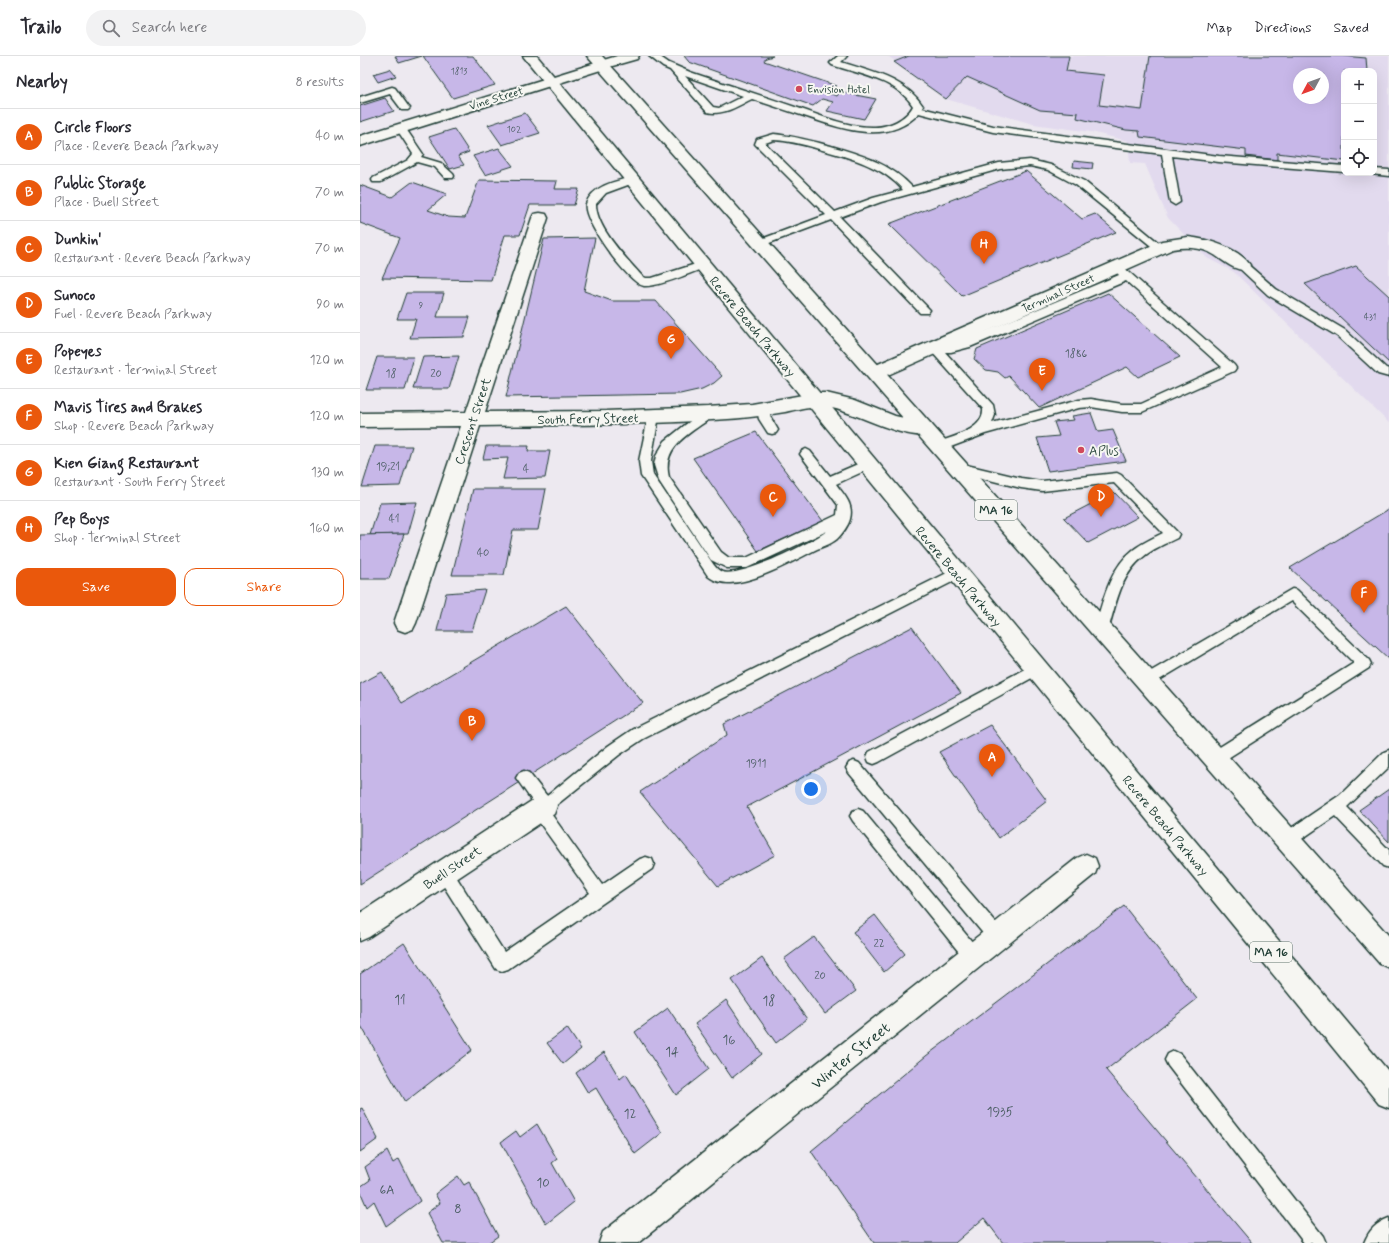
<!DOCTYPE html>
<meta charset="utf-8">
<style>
body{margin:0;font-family:Mynerve,sans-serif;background:#f2f2f3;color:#2b2b33}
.controls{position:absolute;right:12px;top:12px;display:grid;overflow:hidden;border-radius:8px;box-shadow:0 4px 16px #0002}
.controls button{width:36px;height:36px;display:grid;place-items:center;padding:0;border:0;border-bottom:1px solid #e1e1e2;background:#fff;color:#2b2b33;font:20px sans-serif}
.compass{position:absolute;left:933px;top:12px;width:36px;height:36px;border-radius:50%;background:#fff;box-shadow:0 4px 16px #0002;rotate:229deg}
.you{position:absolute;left:451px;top:733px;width:14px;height:14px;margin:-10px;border:3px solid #fff;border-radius:50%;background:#1a73e8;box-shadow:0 0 0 6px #1a73e833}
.badge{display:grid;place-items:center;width:26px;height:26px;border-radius:50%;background:#ea580c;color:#fff;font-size:13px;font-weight:700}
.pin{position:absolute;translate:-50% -33px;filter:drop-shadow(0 1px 2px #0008)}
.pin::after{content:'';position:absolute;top:21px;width:14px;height:12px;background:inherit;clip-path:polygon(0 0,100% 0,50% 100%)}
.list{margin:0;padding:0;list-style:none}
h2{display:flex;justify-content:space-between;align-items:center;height:52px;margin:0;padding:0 16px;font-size:17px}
h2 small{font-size:13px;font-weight:400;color:#7c7c81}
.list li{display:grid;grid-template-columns:26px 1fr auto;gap:12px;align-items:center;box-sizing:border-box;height:56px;padding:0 16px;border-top:1px solid #e1e1e2}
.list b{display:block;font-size:15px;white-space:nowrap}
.list p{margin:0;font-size:13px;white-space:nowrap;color:#7c7c81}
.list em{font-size:13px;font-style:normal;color:#7c7c81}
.actions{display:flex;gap:8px;padding:12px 16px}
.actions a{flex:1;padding:9px 0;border:1px solid #ea580c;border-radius:12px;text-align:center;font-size:14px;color:#ea580c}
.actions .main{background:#ea580c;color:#fff}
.icon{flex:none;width:22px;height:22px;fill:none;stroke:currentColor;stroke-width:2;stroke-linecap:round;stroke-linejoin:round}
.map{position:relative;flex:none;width:1029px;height:1187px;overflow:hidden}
header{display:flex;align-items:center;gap:24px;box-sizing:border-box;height:56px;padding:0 20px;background:#fff;border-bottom:1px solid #e1e1e2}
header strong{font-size:19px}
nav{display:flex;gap:22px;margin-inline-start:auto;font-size:14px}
.search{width:280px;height:36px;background:#f2f2f3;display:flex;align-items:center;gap:10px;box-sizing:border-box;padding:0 14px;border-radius:22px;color:#7c7c81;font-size:15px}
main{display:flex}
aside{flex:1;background:#fff}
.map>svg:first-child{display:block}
.built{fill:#e2daee;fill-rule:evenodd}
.building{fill:#c7b7e8;stroke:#1f3d34;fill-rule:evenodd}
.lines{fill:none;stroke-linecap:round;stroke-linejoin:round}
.lane-casing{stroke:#1f3d34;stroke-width:3}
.street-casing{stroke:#1f3d34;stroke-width:3}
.secondary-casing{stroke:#1f3d34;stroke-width:3}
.highway-casing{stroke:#1f3d34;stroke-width:3}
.lane{fill:#f6f6f2;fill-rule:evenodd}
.street{fill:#f6f6f2;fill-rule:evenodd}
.secondary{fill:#f6f6f2;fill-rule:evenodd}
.highway{fill:#f6f6f2;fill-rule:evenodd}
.poi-dot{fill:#d1495b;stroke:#f6f6f2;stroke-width:1.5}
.labels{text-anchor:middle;stroke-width:4;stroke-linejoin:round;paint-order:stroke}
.far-number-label{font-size:9px;fill:#495c61}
.far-poi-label{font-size:11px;fill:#1f3d34;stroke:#f6f6f2;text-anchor:start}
.far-street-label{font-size:11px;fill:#1f3d34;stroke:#f6f6f2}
.number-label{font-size:11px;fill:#495c61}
.shield{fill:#f6f6f2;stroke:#60746d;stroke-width:1}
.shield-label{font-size:12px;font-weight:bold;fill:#1f3d34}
.street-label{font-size:13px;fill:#1f3d34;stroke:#f6f6f2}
.poi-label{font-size:13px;fill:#1f3d34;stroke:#f6f6f2;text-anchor:start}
.near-number-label{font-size:13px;fill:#495c61}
.near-street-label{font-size:16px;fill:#1f3d34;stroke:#f6f6f2}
</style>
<header>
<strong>Trailo</strong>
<div class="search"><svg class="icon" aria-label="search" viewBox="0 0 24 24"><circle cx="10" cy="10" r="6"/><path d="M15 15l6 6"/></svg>Search here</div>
<nav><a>Map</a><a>Directions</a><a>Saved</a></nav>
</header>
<main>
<aside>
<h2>Nearby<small>8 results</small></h2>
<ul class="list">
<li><span class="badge">A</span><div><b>Circle Floors</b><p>Place · Revere Beach Parkway</p></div><em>40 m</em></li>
<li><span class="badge">B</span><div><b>Public Storage</b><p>Place · Buell Street</p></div><em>70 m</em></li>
<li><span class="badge">C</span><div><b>Dunkin'</b><p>Restaurant · Revere Beach Parkway</p></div><em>70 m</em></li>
<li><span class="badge">D</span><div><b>Sunoco</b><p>Fuel · Revere Beach Parkway</p></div><em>90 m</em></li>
<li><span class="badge">E</span><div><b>Popeyes</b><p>Restaurant · Terminal Street</p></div><em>120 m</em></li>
<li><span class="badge">F</span><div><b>Mavis Tires and Brakes</b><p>Shop · Revere Beach Parkway</p></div><em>120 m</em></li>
<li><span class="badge">G</span><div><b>Kien Giang Restaurant</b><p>Restaurant · South Ferry Street</p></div><em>130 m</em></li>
<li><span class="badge">H</span><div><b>Pep Boys</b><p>Shop · Terminal Street</p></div><em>160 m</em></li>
</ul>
<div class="actions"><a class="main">Save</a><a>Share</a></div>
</aside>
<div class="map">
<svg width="1029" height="1187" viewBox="0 0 1029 1187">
<rect width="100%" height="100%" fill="#ede9f0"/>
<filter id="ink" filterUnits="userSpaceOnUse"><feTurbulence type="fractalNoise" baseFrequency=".025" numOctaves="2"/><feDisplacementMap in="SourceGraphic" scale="8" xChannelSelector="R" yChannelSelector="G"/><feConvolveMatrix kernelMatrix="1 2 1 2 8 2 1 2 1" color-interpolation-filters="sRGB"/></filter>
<g filter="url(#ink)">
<path class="built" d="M528,0H1029V367L874,216L847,202L808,162L785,108L770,107L768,85L731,76L673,68L586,43ZM984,15H1014V117H984ZM939,18H963V42H939Z"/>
<g class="building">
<polygon points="35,0 62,0 39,7"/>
<polygon points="63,0 113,0 135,29 93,42"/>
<polygon points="324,0 413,0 406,2 404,5 477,30 468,37 477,40 480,36 516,43 504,63 467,55 473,46 462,43 453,50 329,6"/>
<path d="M549,0H709L706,15L744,19L739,49L782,54L790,0H983L1006,2L1007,15H984V105L917,97V104L886,100V94L780,81L779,75L766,74L717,62L718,57L680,54L607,21L586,43L534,6ZM939,18H963V42H939Z"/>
<polygon points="30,13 36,20 18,26 13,18"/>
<polygon points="25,42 34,55 0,66 0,50"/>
<polygon points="165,57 180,77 142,89 128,69"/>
<polygon points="94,73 109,96 98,100 104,109 90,113 69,81"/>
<polygon points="139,92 153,110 125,119 113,100"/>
<polygon points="714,105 733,107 732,113 713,111"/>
<polygon points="666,115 722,163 735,158 756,176 602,240 529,168"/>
<polygon points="119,124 197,125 195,133 219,133 214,149 170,149 160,179 145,179 131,224 22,222 40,182 0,167 0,129 32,141 52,126 87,138 68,154 88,161 105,162"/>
<polygon points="235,182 224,235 252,245 296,245 362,320 354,327 342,333 320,338 146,341 184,183"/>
<polygon points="996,210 1029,240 1029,307 945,228"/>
<polygon points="46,237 84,237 77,261 110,261 104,281 50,282 56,263 37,263"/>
<polygon points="748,237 820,301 778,321 767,311 679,352 649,320 645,322 638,316 626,314 614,303 617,293"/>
<polygon points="99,300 89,333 53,333 63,301"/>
<polygon points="17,301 54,301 45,334 6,334"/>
<polygon points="731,357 738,376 753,374 766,405 688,415 677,382 699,380 694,366 714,364 712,360"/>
<polygon points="396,376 463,465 398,495 333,402"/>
<polygon points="15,390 52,390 40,430 2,431"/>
<polygon points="126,390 169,390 168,395 190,395 185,422 143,423 148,402 123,403"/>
<polygon points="113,433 186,433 178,474 153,474 144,519 92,519"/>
<polygon points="754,436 778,461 728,487 704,462"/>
<polygon points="57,446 48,478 10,479 20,447"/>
<polygon points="1029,453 1029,603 930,512"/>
<polygon points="44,478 29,523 0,523 0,479"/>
<polygon points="125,534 112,575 77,575 86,537"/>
<polygon points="206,550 283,647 0,828 0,628 22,616 42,647"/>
<polygon points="552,571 601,637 387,751 415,799 358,830 280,736 367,679 364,668"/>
<polygon points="630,669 687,745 639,782 579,696"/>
<polygon points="1029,733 1029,786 999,754"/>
<polygon points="764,850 837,943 746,1014 892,1187 643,1187 624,1162 595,1187 514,1187 451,1095 566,1000"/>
<polygon points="515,859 545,898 524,916 493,876"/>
<polygon points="454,881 496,935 465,958 424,903"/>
<polygon points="44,887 112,994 45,1046 0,968 0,918"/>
<polygon points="402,902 447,963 416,987 372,924"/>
<polygon points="366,944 402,998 372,1022 335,968"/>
<polygon points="308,952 349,1013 316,1039 275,976"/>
<polygon points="207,972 221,993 203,1008 187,987"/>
<polygon points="244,996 260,1023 266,1018 302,1077 275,1098 236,1032 228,1037 216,1017"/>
<polygon points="2,1052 18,1083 0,1096 0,1053"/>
<polygon points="177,1068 197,1103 192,1107 214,1146 186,1168 141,1086 156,1075 160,1081"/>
<polygon points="27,1095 33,1107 39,1103 60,1145 26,1170 14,1145 7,1151 0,1135 0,1131 10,1124 5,1111"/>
<polygon points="98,1120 104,1129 109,1126 138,1180 128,1187 83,1187 67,1157 80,1147 75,1138"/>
</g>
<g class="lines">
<g class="lane-casing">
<g id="lane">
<path d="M289,0H299L309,7L330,16C366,28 402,40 438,52C462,60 489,72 515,71C529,71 546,63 553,50C537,24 499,18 472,9L470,7L478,0H487L481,6C511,16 545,22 563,50L562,52L633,70L859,100L984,110V116L859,106L812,100L820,146L815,149L810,146L802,98L633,76L559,57C529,90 482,73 447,61C429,55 410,49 392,43C377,50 364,60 347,56L310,14L303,11ZM325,20L383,40L359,52L353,51Z"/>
<polygon points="32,31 35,32 48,50 50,52 48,54 42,54 30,38 0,47 0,41"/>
<polygon points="41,69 44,70 63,98 61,101 81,107 93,118 94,120 93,122 85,122 75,111 57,106 21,126 13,126 12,124 13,122 48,104 53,98 36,72"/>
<path d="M414,78C434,80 452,85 471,90C501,99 530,107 552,131L639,107L670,104L691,109L724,125L805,192L800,195L796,194L716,129L688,114L670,110L640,113L521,146L480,161L570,254L568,257H560L471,164L404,189H396L395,187L396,185L466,159L395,88L397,83ZM414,84C432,85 449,90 466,95C494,103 523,111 543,134L513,142L475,156L405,87Z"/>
<polygon points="1014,113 1029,114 1029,120 1010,118 1010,117 1014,117"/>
<path d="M272,121L277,124L276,126L246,137L236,148C236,172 266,202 282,220L286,222H292L342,206L346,207L347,209L346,211C331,217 299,231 284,230C269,228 221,163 226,148C232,130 256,125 272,121Z"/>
<polygon points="882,206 886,207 916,233 985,274 1026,312 1029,313 1029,321 1018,318 977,280 908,239 878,211 877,209 878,207"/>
<path d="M757,208L761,209L874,309L876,312L874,315L782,356H762L731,351L719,352L625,378L580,395L576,393L574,390L576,387C591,381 625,374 623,353L570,294L568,291L570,288H591L602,285L759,219L752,211L753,209ZM766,225L862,311L781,348H762L731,343L719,344L632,367L635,359L633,349L585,296H591L610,291Z"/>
<polygon points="403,350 407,351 411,362 418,374 416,377 412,378 408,377 399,363 397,354 399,351"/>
<path d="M348,354L352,355L354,358L352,361C331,377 301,390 309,421L361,496L369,502H386L477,459L478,449L440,398L442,395L446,393L450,395L470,420L507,404L511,406L513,409L511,412L476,428C484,439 494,448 490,463C488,470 482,478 477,483C471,488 462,491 455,494C432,506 396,526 370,527C362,527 354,525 348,520L281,420L279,405L289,357L293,356L297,357L299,360L291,405L293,419L351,505C354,509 357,514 362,516C380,522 451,487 467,475L387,512H367L351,504L299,425L294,409L296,400L305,385L325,369L344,355Z"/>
<path d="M598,407L661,422L682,425L757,417L761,419L819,478L817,482C805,488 792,493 782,502C760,520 756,549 748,574L746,578L741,580L736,578L734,574C743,546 749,513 773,494C782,487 793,482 803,477L754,427L682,435L661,432L594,415L592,412L594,409Z"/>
<polygon points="597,512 602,513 604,517 602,521 283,683 259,699 189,755 242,829 280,803 286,801 292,803 294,808 292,813 148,913 142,915 136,913 78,821 76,816 78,811 84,808 90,811 144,896 230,837 174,759 171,754 175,749 156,722 159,717 164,715 169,717 187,740 248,690 273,673"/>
<polygon points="932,533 937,534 1009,604 1011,608 1009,612 860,707 855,709 850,707 848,702 850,697 994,607 931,545 791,629 786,631 781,629 779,625 781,621"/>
<polygon points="676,607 681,609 683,613 681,617 519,706 514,708 509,706 507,701 509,696"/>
<polygon points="1029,694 1029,711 987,751 1029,794 1029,812 1023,810 975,760 933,789 927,791 921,789 919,784 921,779 980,739 1024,696"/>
<polygon points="494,705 499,707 643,875 645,881 643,887 637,889 631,887 489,717 486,712 489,707"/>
<polygon points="498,753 503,755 619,894 621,900 619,906 613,908 607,906 493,765 490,760 493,755"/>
<polygon points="814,995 820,998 963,1180 966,1187 944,1187 808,1010 805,1004 808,998"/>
</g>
</g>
<g class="street-casing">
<g id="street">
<polygon points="257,0 279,0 277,3 242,13 237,12 235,9 237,6"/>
<path d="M180,157L186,158L188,162L125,356L246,355L348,351L392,348L454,337H466L495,344L535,360L571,368L574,373L571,378C545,386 495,355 467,351C453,349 438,353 425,356C406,359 387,362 368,363C286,369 203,369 120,370L56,567L53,573L45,576L37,573L34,567L101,370L0,371V357L106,356L172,162L174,158Z"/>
<path d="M828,181C847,183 879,192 890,209L888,213C874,217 862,202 849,196C837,191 825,191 813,193L521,322L515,323L509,322L506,317L509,312L802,185Z"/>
<polygon points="185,739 194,742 197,750 194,758 9,881 0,885 0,857 176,742"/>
<polygon points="726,798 735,802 738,810 735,818 278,1187 239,1187 243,1176 717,802"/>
</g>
</g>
<g class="secondary-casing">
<g id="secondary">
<polygon points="242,5 247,6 249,9 247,12 0,90 0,80"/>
<path d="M1029,1162V1187H1004C1009,1174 1016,1167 1029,1162Z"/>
</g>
</g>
<g class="highway-casing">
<g id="highway">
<polygon points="163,0 177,0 1029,1016 1029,1052 1019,1048"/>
<polygon points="227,0 242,0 1029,880 1029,912 1020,908"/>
</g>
</g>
<use href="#lane" class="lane"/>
<use href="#street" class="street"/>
<use href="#secondary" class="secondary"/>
<use href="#highway" class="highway"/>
</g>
</g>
<g class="poi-dot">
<circle cx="439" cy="33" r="4"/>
<circle cx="721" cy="394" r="4"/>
</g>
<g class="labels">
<g class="far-number-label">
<text x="99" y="18">1813</text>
<text x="154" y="76">102</text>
<text x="61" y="252">9</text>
<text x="1010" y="264">431</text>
</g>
<g class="far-poi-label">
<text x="447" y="37">Envision Hotel</text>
</g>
<g class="far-street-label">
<text transform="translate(136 42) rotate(-17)" y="4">Vine Street</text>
<text transform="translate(698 237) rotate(-24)" y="4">Terminal Street</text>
</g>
<g class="number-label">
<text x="716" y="301">1886</text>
<text x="31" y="321">18</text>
<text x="76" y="321">20</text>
<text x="28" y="414">19;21</text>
<text x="166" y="416">4</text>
<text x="34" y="466">41</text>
<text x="123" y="500">40</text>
<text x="396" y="711">1911</text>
<text x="519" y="891">22</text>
<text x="460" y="923">20</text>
</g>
<g class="shield">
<rect x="615" y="444" width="42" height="20" rx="3"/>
<rect x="890" y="886" width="42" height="20" rx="3"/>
</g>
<g class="shield-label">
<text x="636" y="458">MA 16</text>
<text x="911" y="900">MA 16</text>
</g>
<g class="street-label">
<text transform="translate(393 270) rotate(50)" y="5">Revere Beach Parkway</text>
<text transform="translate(228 362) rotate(-1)" y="5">South Ferry Street</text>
<text transform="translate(112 365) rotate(-72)" y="5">Crescent Street</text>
<text transform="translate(599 520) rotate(50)" y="5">Revere Beach Parkway</text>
<text transform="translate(806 769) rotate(50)" y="5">Revere Beach Parkway</text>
<text transform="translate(92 811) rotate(-34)" y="5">Buell Street</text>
</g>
<g class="poi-label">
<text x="729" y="399">APlus</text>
</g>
<g class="near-number-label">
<text x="40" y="948">11</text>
<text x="409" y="949">18</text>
<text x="369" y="988">16</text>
<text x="312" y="1000">14</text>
<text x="640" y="1060">1935</text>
<text x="270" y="1062">12</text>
<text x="183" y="1131">10</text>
<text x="27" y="1138">6A</text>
<text x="98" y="1157">8</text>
</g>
<g class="near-street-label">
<text transform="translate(490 999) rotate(-39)" y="6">Winter Street</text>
</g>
</g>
</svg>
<div class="controls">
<button>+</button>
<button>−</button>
<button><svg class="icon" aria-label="locate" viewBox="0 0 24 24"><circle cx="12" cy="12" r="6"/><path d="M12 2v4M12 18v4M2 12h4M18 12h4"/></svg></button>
</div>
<svg class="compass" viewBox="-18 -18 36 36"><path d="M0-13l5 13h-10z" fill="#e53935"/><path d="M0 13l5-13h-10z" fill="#7c7c81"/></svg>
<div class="you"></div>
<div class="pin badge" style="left:632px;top:721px">A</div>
<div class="pin badge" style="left:112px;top:685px">B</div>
<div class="pin badge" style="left:413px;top:461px">C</div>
<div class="pin badge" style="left:741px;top:461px">D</div>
<div class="pin badge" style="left:682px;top:335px">E</div>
<div class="pin badge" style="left:1004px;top:557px">F</div>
<div class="pin badge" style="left:311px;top:303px">G</div>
<div class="pin badge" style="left:624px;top:208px">H</div>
</div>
</main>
